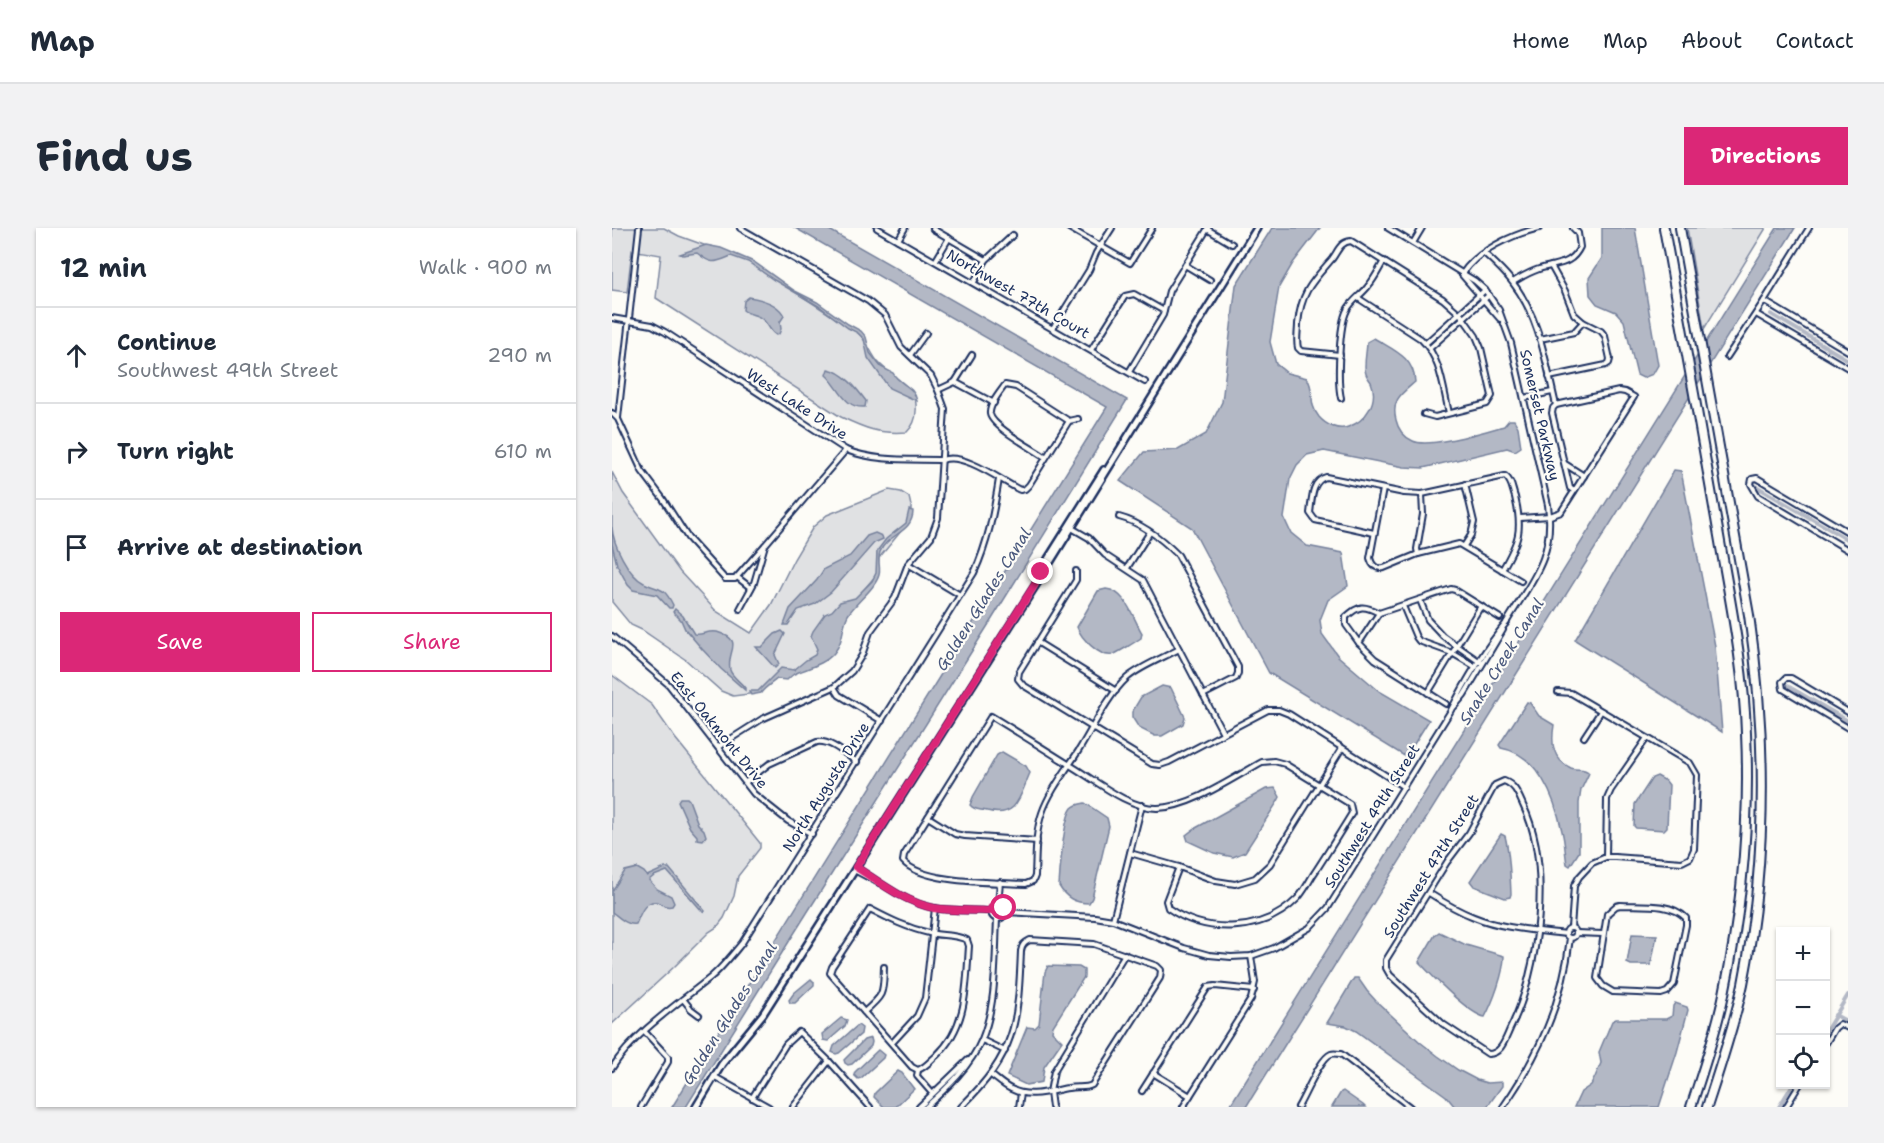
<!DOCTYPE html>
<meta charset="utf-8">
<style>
body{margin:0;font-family:"Shantell Sans",sans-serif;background:#f2f2f3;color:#1f2937}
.controls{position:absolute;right:18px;bottom:18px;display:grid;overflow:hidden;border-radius:0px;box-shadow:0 2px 4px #0004}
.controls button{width:54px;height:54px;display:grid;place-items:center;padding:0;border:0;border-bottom:2px solid #e0e1e3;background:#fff;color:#1f2937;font:30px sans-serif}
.stop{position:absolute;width:18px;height:18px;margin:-14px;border:4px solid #db2777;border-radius:50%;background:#fff}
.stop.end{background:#db2777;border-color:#fff;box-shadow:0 2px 6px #0008}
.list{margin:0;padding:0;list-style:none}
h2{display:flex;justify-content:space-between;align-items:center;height:78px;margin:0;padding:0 24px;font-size:26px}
h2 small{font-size:20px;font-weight:400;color:#747a83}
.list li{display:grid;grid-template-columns:39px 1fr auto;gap:18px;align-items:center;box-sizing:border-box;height:96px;padding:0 24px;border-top:2px solid #e0e1e3}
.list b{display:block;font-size:22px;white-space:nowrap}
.list p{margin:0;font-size:20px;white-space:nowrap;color:#747a83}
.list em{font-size:20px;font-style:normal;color:#747a83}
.actions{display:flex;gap:12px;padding:18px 24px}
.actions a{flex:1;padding:14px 0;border:2px solid #db2777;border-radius:0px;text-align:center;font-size:21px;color:#db2777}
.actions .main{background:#db2777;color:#fff}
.icon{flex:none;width:33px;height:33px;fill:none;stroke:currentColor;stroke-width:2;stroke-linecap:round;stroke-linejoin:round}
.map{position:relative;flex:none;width:1236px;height:879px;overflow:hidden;border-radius:0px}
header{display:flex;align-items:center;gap:36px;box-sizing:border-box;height:84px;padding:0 30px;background:#fff;border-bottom:2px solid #e0e1e3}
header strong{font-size:28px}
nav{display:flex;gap:33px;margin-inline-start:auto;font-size:21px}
.intro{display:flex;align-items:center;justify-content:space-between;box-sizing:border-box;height:144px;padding:0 36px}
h1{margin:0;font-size:42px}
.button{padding:15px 27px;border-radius:0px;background:#db2777;color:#fff;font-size:21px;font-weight:700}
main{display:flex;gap:36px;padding:0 36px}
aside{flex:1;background:#fff;border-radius:0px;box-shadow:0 2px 4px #0004}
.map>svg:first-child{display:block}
.green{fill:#e0e1e3;stroke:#7e88a0;stroke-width:1.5}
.water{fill:#b3b8c5;stroke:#76819c;stroke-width:1.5}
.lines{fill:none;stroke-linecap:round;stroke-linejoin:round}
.canal{stroke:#b3b8c5;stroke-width:4}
.minor-casing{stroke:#1b2f5e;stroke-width:8}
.tertiary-casing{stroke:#1b2f5e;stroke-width:10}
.motorway-casing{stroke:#1b2f5e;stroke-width:12}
.minor{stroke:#fdfcf7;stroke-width:4}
.tertiary{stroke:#fdfcf7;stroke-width:5}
.motorway{stroke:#fdfcf7;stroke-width:8}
.route{stroke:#db2777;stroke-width:8}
.labels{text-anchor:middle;stroke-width:4.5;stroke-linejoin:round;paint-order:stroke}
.street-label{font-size:15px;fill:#1b2f5e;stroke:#fdfcf7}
.water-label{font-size:16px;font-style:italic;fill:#49587d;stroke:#fdfcf7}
</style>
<header>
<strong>Map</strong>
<nav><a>Home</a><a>Map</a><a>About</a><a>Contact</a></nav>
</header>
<div class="intro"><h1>Find us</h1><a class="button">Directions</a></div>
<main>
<aside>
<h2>12 min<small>Walk · 900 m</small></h2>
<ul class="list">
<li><svg class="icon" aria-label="ahead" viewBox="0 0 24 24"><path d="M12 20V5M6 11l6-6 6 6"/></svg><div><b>Continue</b><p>Southwest 49th Street</p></div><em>290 m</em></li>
<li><svg class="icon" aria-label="right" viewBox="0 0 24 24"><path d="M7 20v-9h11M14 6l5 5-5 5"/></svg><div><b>Turn right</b></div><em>610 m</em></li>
<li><svg class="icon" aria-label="arrive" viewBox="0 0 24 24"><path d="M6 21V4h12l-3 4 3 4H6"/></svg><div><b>Arrive at destination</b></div></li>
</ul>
<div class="actions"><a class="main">Save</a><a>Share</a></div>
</aside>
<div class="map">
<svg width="1236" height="879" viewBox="0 0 1236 879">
<rect width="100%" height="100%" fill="#fdfcf7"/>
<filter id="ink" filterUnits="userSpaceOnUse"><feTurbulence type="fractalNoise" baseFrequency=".0167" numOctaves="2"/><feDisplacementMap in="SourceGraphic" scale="12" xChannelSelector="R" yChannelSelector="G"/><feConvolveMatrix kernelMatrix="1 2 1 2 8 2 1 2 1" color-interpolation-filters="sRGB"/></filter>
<g filter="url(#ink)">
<g class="green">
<path d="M0,0H52L67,8L136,33L245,104C256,114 258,124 266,134C280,150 307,159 304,183C304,192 301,198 295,204C267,206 254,201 229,189L44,70L49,27L20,22L15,64L0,62Z"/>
<polygon points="1075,0 1154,0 1092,101"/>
<polygon points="0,244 11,265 68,344 104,383 139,405 159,377 182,331 201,299 215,287 277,262 289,264 297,269 299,278 299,288 294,297 267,330 265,346 239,377 226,411 190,441 167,449 145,465 121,468 109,463 74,432 30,402 19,397 0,374"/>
<polygon points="0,447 40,477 63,510 148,615 148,620 126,648 122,668 112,690 105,699 97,704 62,739 0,796"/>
</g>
<g class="water">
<polygon points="183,0 214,0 515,172 380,391 178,712 74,879 60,879 495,179"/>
<path d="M660,0H708L681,35L667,59L658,114L664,136L675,145L695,150C704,164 695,174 707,189C714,197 726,203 736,199C754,193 767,173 759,154C757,151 755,149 754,146C751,138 755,123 755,114L762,110C781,122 802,129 803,154C789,166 779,172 784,192C786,201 792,209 801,213C817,221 873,203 892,198L897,192H902L906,199L909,219L903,223L895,220L811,240L792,239L712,223L695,227L685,237L678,251L672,290L679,305L695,318L731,325L736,358L716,372L708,392L710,406L726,428L767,463L817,492L794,529L657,445L580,300L508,253L532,224L566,222L594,206L610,174L624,57Z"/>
<polygon points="990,0 1023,0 1046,137 1041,146 1031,150 1025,147 1012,93 1004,84 985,76 978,67 977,50 990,30"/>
<polygon points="1165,0 1183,0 634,879 617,879"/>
<path d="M94,17L109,20L142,34L183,63L205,74L236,96L249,103L254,109L258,125L269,139L281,145C287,157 302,157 305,173L277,160L256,130L252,111L246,105L236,100L208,79L162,52L136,34L119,28C102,35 100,37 85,25L71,27L68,26Z"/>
<path d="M137,69C149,71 167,76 172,88L168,94L169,101L167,106L164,107C157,103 157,96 150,91C145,86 137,87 131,82L132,73Z"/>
<path d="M216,141C232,144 245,161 254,173L253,179C232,181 227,158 214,147Z"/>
<polygon points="1062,242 1069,243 1103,418 1110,504 963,412"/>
<path d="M297,282L301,283C301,305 275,306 268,324C265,332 269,340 267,347C263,361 244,374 236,387C229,400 233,411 222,425C212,437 195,440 182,446C179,448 177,450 175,452L165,451C161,454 151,461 149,465L139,467L137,463H146L169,440L182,442L194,432L203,427L205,421L199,408L201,403L213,386L220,383L228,374L243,370L260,353L264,345L265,323L274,311L294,295Z"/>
<path d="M0,299C1,316 16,347 32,355C48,363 51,357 61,377L60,380H57L45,367L21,362L16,357L5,337L0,316Z"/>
<polygon points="263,305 270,308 271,311 262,315 219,364 203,376 186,382 176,397 172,397 178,381 205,352 212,341 238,328 255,308"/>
<path d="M494,361C514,363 521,390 530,405L529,410C525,413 504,426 500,427C487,429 469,410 465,399L486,363Z"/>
<path d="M63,381L71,388L82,406C90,408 96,402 105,404C134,413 114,422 118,442C120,449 129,454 133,460V462L109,441L90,421L73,401L69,392L61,384Z"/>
<polygon points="170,403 173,406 163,427 167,436 163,440 144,419 150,419 163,406"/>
<polygon points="550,458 559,460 573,489 571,496 550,508 543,508 527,500 520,489 520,484 529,469"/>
<path d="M915,474L918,475L927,488L942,497C939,515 940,531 959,540C966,543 972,539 977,545L969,562L967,575V624L958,638L955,636C953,625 953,614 950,603C943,570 926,526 889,520L887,517Z"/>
<path d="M390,524L414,538L418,545C408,567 406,591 375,583C368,581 363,583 358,577L361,569L385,527Z"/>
<polygon points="1045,548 1054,553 1057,557 1055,599 1052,602 1024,600 1022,598 1023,576 1040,550"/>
<polygon points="663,560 668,569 666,573 633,624 621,629 602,625 576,613 574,607 582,601 654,561"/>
<polygon points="68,570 75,570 77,572 86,596 92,602 94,608 91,612 85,611 85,608 78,600 66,573"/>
<path d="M473,575L495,590L497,598L480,670L477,675C463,675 454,670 447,658C448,642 451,591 460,580C464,576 468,576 473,575Z"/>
<path d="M889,606L893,608C898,627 898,646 899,666L898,669L893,670L862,658L858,653Z"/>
<path d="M25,640L32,644L35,648L53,640H57L93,683L91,684L55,643L42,648L37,652L45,661L59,668L62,675L60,678C52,680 52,676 45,674C32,672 28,687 24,696C15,698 7,689 0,684V663L13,643Z"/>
<path d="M827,704L854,717L892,728C892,745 881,774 873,789C858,787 819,747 807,734L823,707Z"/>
<polygon points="1020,706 1045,707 1039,737 1019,737 1015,735"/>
<polygon points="436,738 467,739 472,742 472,749 441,798 440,803 450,813 432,839 430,854 414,857 395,848 415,799 423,800 427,796 433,744"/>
<polygon points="742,750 746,750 755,763 764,773 808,814 826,828 846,842 865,852 875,855 890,854 890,858 875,879 843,879 834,868 744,803 734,798 715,795"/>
<polygon points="199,751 202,754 202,757 183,775 178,775 177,772 182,765"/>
<polygon points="1063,775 1075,779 1076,782 1065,824 1047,879 962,879 969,864 979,857 983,849 989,835 987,824 1000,793 1004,791 1054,791 1060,788 1061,778"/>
<polygon points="229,790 235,792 233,798 216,813 211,812 210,806"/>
<polygon points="246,797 250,800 249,806 227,825 224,826 220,824 222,818"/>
<polygon points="259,810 260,814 259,818 240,836 236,837 233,835 232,832 252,812"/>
<polygon points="266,822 272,827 271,830 249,850 246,851 242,847 243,844"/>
<polygon points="286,843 290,845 302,861 283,879 272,879 262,869 263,865"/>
<polygon points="731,863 751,877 753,879 720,879 729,864"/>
</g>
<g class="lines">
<g class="canal">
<polyline points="1159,86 1236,132"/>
<polyline points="1142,257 1236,312"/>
<polyline points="1172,456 1236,493"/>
<polyline points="1223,787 1236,794"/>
<polyline points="1214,803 1236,767"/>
<polyline points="1167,879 1181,856"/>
</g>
<g class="minor-casing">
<g id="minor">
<polyline points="265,0 533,154"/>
<polyline points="457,0 518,35 540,0"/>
<path d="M776,0L863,53L873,62L887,82L899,115L936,277C943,330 919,353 894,395"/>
<polyline points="321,1 374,32"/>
<polyline points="595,1 620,16"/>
<polyline points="286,12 293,0"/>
<polyline points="801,15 810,0"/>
<path d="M872,25C882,34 893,44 901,55C928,90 934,136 944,177L941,180L940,185L958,260L962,263"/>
<polyline points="324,32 337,10"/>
<polyline points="573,37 598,52"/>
<path d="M850,46C866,22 899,7 927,0"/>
<polyline points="850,47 888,91"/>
<polyline points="362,54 374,32 401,7"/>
<path d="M901,54C909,49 918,44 927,41C945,35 959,38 968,19L966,5L961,0"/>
<path d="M746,70L809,111C829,130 831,160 837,185"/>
<polyline points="1152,73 1236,123"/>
<polyline points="1144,86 1236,140"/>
<path d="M0,90L40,97L53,104L234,222C265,234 296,231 330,232C352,224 388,252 408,262L413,261L417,257L457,193L466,191"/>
<polyline points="441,100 477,42 484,25 500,0"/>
<polyline points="928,111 962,104 971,94"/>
<polyline points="814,115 873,62"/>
<polyline points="818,120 877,67"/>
<polyline points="479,122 513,68 522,66 552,83"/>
<polyline points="298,127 314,105"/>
<path d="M728,127L689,123L686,120C684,112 686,104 686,96C689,64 700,54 720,31C726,23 728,14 739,13L831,71L849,87L864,108L869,120L880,168L875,176L823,189L812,186"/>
<polyline points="1115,129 1152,73 1197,0"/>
<polyline points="517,144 551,87 557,63 596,0"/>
<polyline points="937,149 994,137 997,135 998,131 993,108 989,103 971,94 962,86 953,63 939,38"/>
<polyline points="343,154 382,175"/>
<polyline points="326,162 343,154 360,127"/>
<path d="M729,170C725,153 727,97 735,82C740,72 751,66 757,57C763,50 767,41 772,33"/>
<polyline points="912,170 940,164"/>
<polyline points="0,185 6,191 30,243 51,271 76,310 113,351 123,351 153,317"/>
<polyline points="6,190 27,0"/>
<path d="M433,229C422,221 380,199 378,186C377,177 388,164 393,157L404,159L457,193"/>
<polyline points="953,236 972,248"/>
<path d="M771,261L758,330C760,338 764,341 772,340L806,326L847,316L909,353"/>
<path d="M507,289C530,295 550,311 566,327L626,439V445L624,450L591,467"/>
<polyline points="908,290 938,288 949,284 1022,169 1013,164 1007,163 944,177"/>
<polyline points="458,299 477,310 493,327 531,352 611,505"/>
<polyline points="1236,304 1145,250 1140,251 1139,256 1146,268 1236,322"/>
<path d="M762,305L703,292L698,285C700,272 699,253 714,249L792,265L810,266L893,248C900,253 900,261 903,269C911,302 907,313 890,342"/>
<polyline points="852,318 859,307 862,294 853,256"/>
<polyline points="806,326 805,321 811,286 810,266"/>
<polyline points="296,336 348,367"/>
<polyline points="515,340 538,304"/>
<polyline points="464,343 464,352 407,444 406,451 411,457 540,536 548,537 557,534 656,482 667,482 677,486 792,559"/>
<polyline points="125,349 139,360"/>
<polyline points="808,372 816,392 831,408 868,434"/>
<polyline points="791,378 804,409 807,413 840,425 864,439"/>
<polyline points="128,381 142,355 153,317 234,222"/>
<path d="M767,385C752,377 747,377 734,389V397L747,415L763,431L834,476"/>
<polyline points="767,385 839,361 843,362 888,390"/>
<polyline points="0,408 57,457 142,566 176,593 200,606"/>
<polyline points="425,414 504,463"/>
<polyline points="747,415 767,385"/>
<polyline points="222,459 227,467 270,493"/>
<polyline points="946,464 959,465 1078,535 1085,547 1082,621 1078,630 1070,634 1003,629 994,629 980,635 967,649 962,658 959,700"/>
<polyline points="816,465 869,378"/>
<polyline points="842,479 852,467 891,402"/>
<polyline points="1236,484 1179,450 1174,450 1170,454 1171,461 1236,500"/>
<polyline points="972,509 989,483"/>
<polyline points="106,519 150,491 222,459 240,443 250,427 258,404 283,370 296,336 319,309 326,290 333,181 326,162 319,148 289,119 273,87 256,73 128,0"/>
<path d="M892,553C903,557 906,566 911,577C940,637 928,742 898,801C893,812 889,826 876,826L831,796L778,747L774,740V732L835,634L857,605L883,557Z"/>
<path d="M134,554L157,536L205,514C219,512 234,527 245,534"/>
<polyline points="316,589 343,606 353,608 425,613"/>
<polyline points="518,625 567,639 604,653 623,656 643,650 658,636 730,520"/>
<polyline points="994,629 995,571 999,562 1035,510"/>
<path d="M244,639C269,655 292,674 322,680C340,683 360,682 378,683"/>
<path d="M567,639L554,673L556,680C595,707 652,705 686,670C692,663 697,654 701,647C715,626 727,606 740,585L738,576L673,536L662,533L650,534C621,550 579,579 546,580C518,581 484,553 461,539C434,522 407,505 379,488L292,627L291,633C310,656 384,654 414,656L421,653L423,648C424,628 423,605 430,585C437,564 455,541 467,522C480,501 497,466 515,450C529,438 551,430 567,421"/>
<polyline points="242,642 267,655"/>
<path d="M817,665C831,674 846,683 862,689C891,701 923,702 954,706"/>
<polyline points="386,676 388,654"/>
<circle cx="386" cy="684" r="7"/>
<path d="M1008,677C1030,678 1058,674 1074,690V697L1062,756L1055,764L1049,766L1001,764L991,758L985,750L995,686L1004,678Z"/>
<path d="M258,681C277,691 295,700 317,705C329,708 343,706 355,712L357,718C354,758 356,798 324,828C318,833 314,839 306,842L300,839L218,745L220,739Z"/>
<path d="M393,684L483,689L501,692L572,720L597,727L619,729L639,728L662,720L697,700L716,680L838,484C854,452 872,422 895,394"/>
<polyline points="501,692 530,577"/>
<circle cx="959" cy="705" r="5"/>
<polyline points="964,705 991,706"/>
<polyline points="71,771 79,781 87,787"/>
<path d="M252,784C273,766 271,765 272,739"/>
<polyline points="370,812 393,823"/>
<polyline points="280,815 305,788 313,770 323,680"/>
<polyline points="1214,815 1223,800 1228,796 1236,800"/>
<path d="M0,840C22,805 67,775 99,749C110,740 120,727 130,715L362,345C376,315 382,283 387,251"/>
<polyline points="306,842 305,848 319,864"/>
<polyline points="541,845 578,868"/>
<polyline points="103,849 157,879"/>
<polyline points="530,863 596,759 603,758 642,762"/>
<polyline points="140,870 174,816 187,804 217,833 258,879"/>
<polyline points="29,879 56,834 56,829 33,804"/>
<polyline points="181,879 217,833"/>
<polyline points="307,879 356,832"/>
<path d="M314,879C335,860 359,838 370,811C385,774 383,730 385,691"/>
<path d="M349,879C404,825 406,796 409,723C410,717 412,715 418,712L482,716L545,738L549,742L548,750L480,857C473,861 465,858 456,860C438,863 417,871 399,861C392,858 386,852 379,847"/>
<polyline points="407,879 409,865"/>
<polyline points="440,879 438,864 442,843 513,726"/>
<polyline points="571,879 639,771 643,754 639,728"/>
<path d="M686,879C693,868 708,830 719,826C722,825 725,826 729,826L798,879"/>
<path d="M891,879C927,827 951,774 958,710"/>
<polyline points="1174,879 1188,856"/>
</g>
</g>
<g class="tertiary-casing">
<g id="tertiary">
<polyline points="436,331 492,242"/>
<polyline points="84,879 110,836 151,786 432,344 645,0"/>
</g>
</g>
<g class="motorway-casing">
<g id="motorway">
<path d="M1052,0C1071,103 1089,205 1107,308C1118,373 1132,438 1134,505C1138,593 1130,680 1112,766C1104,805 1091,842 1079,879"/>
<path d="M1068,0L1137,387C1155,510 1155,634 1131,756C1122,798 1108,839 1095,879"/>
</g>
</g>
<use href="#minor" class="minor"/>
<use href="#tertiary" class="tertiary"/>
<use href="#motorway" class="motorway"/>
</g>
</g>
<g class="lines" filter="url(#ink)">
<path class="route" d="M392,680C387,675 380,676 378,683C360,682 340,683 322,680C292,674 269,655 244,639L422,358L429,344"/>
</g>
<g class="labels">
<g class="street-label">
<text transform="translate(406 66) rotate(30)" y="5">Northwest 77th Court</text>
<text transform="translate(185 176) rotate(33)" y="5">West Lake Drive</text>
<text transform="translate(928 187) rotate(77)" y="5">Somerset Parkway</text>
<text transform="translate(107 502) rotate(51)" y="5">East Oakmont Drive</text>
<text transform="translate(214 559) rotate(-58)" y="5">North Augusta Drive</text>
<text transform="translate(760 588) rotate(-58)" y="5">Southwest 49th Street</text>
<text transform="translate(819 638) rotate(-58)" y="5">Southwest 47th Street</text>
</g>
<g class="water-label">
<text transform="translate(371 371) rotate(-58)" y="6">Golden Glades Canal</text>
<text transform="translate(889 433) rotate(-58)" y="6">Snake Creek Canal</text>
<text transform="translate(117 785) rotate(-58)" y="6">Golden Glades Canal</text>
</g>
</g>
</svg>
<div class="controls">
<button>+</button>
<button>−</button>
<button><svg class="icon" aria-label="locate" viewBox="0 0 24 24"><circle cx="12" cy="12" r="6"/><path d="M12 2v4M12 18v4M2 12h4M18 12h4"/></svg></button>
</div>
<div class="stop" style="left:392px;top:680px"></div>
<div class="stop end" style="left:429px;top:344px"></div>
</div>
</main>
